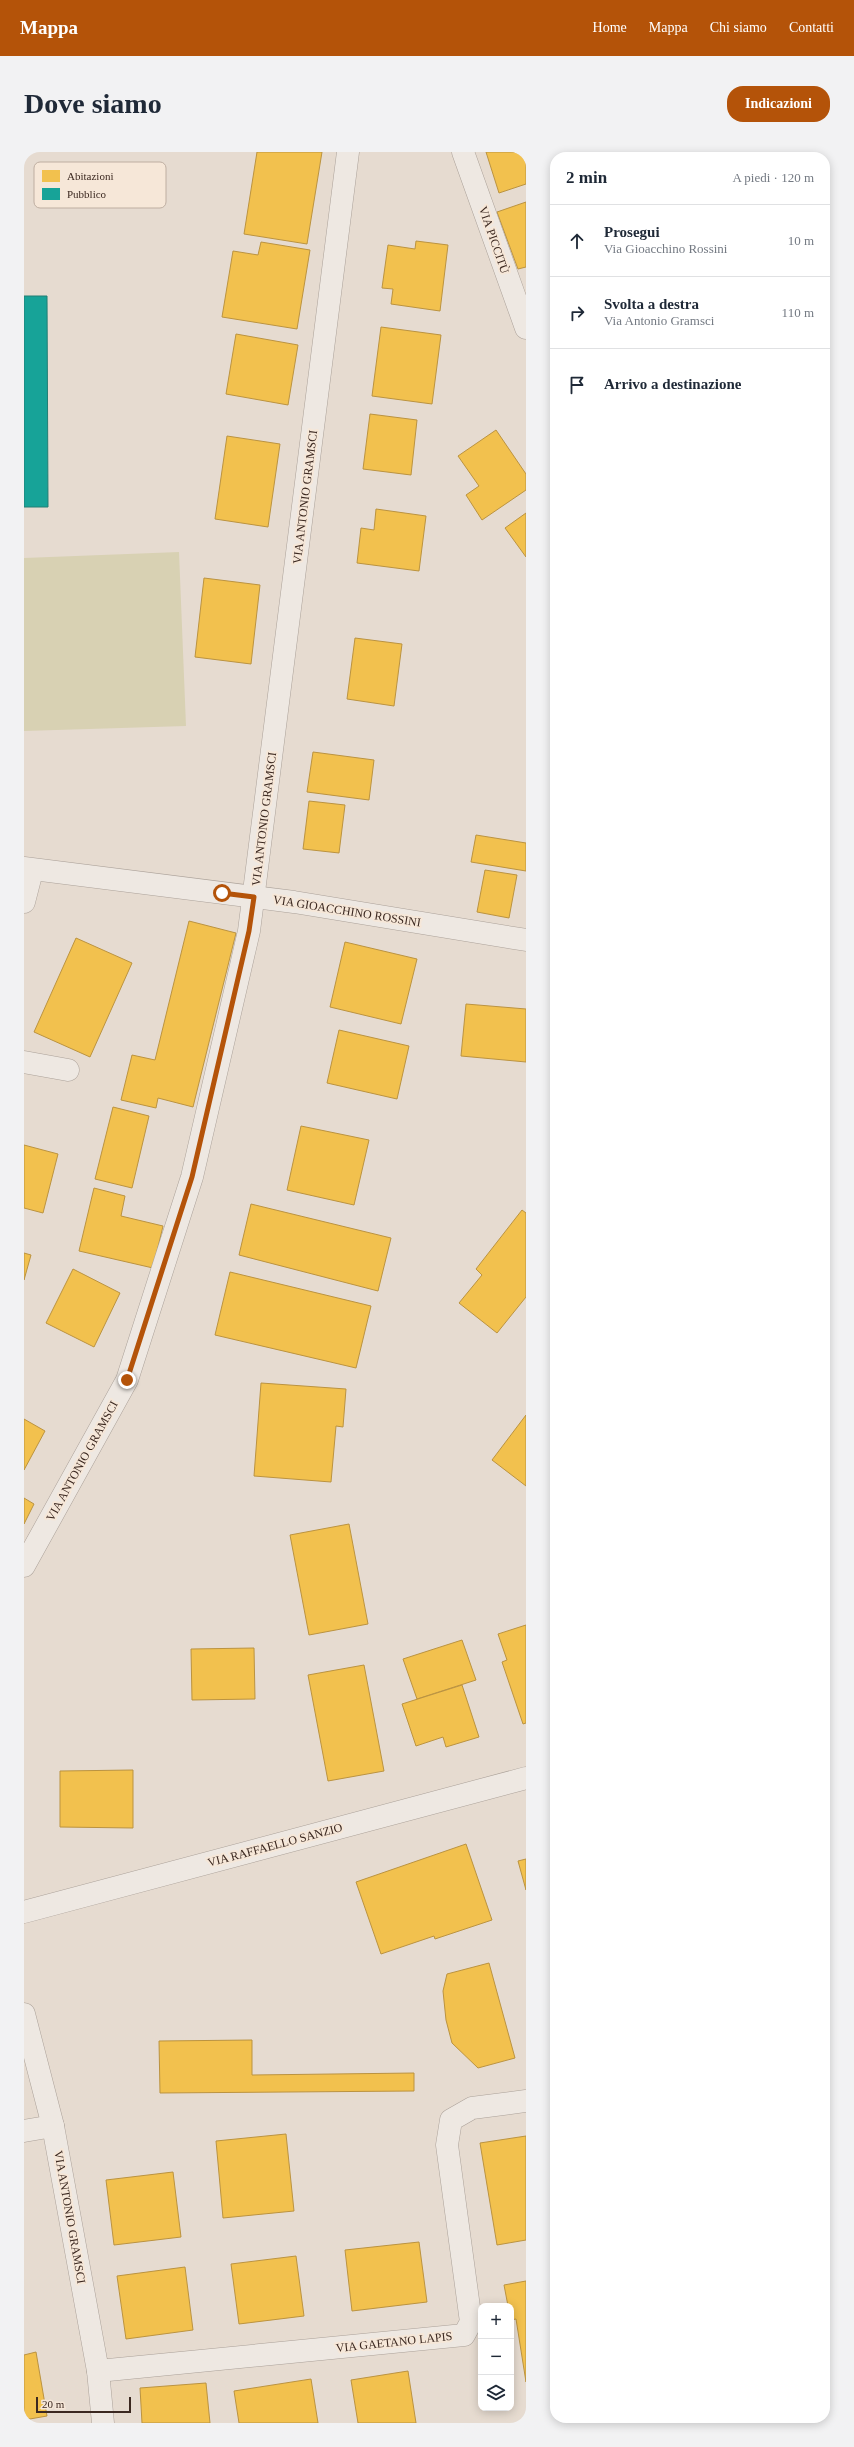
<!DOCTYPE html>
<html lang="it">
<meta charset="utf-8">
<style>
body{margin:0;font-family:"Times New Roman",serif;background:#f2f2f3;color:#1f2937}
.controls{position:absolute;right:12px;bottom:12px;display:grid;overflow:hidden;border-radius:8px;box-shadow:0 2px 10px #0003}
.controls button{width:36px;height:36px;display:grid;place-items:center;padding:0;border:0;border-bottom:1px solid #e0e1e3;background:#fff;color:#1f2937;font:20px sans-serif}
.scale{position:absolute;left:12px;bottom:10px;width:95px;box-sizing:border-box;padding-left:4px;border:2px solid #3b2820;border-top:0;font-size:11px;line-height:14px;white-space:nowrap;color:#3b2820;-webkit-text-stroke:3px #f6e7d8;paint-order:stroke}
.stop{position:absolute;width:12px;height:12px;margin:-9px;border:3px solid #b45309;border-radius:50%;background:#fff}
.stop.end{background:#b45309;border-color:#fff;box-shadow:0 1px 4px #0008}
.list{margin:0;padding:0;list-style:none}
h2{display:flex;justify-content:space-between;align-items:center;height:52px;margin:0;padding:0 16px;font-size:17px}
h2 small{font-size:13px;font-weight:400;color:#747a83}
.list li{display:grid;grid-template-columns:26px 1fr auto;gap:12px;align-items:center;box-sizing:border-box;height:72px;padding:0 16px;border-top:1px solid #e0e1e3}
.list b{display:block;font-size:15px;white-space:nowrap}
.list p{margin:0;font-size:13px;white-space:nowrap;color:#747a83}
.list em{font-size:13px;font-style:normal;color:#747a83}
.icon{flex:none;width:22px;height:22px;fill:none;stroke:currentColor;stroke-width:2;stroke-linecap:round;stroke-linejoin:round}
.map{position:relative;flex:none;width:502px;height:2271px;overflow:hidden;border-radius:16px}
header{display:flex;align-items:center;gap:24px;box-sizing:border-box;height:56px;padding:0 20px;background:#b45309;color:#fff}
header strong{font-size:19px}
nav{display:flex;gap:22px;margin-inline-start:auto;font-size:14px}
.intro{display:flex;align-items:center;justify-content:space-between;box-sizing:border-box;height:96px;padding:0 24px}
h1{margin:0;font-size:28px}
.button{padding:10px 18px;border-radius:16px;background:#b45309;color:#fff;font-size:14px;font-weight:700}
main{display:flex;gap:24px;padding:0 24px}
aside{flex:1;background:#fff;border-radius:16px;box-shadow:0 2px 10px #0003}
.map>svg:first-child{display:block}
.green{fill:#d8d1b3}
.homes{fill:#f2c14e;stroke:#bb9340}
.public{fill:#17a398;stroke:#227e74}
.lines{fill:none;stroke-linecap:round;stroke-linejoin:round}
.minor-casing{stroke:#aba199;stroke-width:23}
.minor{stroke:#eee8e2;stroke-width:22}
.route{stroke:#b45309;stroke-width:5}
.labels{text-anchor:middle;stroke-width:4;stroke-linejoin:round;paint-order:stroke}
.street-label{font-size:12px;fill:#3b2820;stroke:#f6e7d8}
.key{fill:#f6e7d8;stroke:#beaea1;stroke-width:1}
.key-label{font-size:11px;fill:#3b2820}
</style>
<header>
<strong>Mappa</strong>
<nav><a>Home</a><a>Mappa</a><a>Chi siamo</a><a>Contatti</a></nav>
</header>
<div class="intro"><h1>Dove siamo</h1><a class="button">Indicazioni</a></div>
<main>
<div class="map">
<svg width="502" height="2271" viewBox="0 0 502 2271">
<rect width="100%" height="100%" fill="#e6dbd0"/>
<polygon class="green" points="155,400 162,574 0,579 0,406"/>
<g class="homes">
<polygon points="233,0 298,0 283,92 220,82"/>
<polygon points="462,0 502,0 502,32 475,41"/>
<polygon points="502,50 502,115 494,117 473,60"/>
<polygon points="392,89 424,93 416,159 367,152 369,137 358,136 364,93 391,97"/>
<polygon points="237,90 286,98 273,177 198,165 209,99 234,103"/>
<polygon points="357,175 417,183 408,252 348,244"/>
<polygon points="212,182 274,193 264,253 202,242"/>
<polygon points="346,262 393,268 387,323 339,317"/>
<polygon points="472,278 502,322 502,338 458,368 442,343 455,334 434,304"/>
<polygon points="203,284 256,292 244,375 191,367"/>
<polygon points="352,357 402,364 395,419 333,411 337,376 350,378"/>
<polygon points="502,361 502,405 481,376"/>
<polygon points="180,426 236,433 227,512 171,505"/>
<polygon points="331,486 378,492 370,554 323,547"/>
<polygon points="289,600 350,608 345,648 283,640"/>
<polygon points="285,649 321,653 315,701 279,697"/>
<polygon points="452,683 502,691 502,719 447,710"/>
<polygon points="461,718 493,723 485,766 453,760"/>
<polygon points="165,769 212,781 169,955 134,946 132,956 97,948 108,903 131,908"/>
<polygon points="52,786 108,811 66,905 10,880"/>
<polygon points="321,790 393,807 377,872 306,855"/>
<polygon points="442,852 502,857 502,910 437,904"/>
<polygon points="315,878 385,894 373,947 303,931"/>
<polygon points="89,955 125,964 108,1036 71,1027"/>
<polygon points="277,974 345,988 330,1053 263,1038"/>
<polygon points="0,993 34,1002 19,1061 0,1056"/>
<polygon points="70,1036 101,1044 97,1064 139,1074 129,1116 55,1099"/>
<polygon points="227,1052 367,1086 354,1139 215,1103"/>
<polygon points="498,1058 502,1061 502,1145 473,1181 435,1151 458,1123 452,1117"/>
<polygon points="0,1101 7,1103 0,1128"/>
<polygon points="49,1117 96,1141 70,1195 22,1171"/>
<polygon points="206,1120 347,1154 332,1216 191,1183"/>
<polygon points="237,1231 322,1237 319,1275 312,1274 307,1330 230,1324"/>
<polygon points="502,1263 502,1334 468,1308"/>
<polygon points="0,1267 21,1279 0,1318"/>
<polygon points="0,1346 10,1352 0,1372"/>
<polygon points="325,1372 344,1472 285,1483 266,1383"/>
<polygon points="502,1473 502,1571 499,1572 478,1510 483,1508 474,1482"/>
<polygon points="438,1488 452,1528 393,1547 379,1507"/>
<polygon points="230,1496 231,1547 168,1548 167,1497"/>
<polygon points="340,1513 360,1619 304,1629 284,1523"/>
<polygon points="438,1533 455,1585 422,1595 419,1585 392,1594 378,1552"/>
<polygon points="109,1618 109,1676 36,1675 36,1619"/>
<polygon points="442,1692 468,1768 411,1787 410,1784 357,1802 332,1730"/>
<polygon points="502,1707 502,1738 494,1709"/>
<polygon points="465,1811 491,1906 454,1916 428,1891 422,1868 419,1839 423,1822"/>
<polygon points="228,1888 228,1923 390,1921 390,1939 136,1941 135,1889"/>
<polygon points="262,1982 270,2059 199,2066 192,1989"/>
<polygon points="502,1984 502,2088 473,2093 456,1991"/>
<polygon points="149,2020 157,2085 90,2093 82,2028"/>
<polygon points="395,2090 403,2150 328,2159 321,2098"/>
<polygon points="272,2104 280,2164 215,2172 207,2112"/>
<polygon points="161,2115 169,2178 102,2187 93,2124"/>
<polygon points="502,2129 502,2230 492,2167 487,2168 487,2154 484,2154 480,2133"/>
<polygon points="12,2200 23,2264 0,2268 0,2203"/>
<polygon points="384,2219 392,2271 334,2271 327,2228"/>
<polygon points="287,2227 294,2271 215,2271 210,2239"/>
<polygon points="182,2231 186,2271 118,2271 116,2236"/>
</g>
<polygon class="public" points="0,144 23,144 24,355 0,355"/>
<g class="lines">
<g class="minor-casing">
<g id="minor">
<polyline points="439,0 502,176"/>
<polyline points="0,716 270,750 502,788"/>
<polyline points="0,750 8,719"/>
<polyline points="0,910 44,918"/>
<polyline points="0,1414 103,1228 168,1025 225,779 324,0"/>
<polyline points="0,1760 502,1626"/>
<polyline points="0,1862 29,1974 74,2219 79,2271"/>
<polyline points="0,1979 29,1974"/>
<polyline points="74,2219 440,2183 447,2170 423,1993 427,1968 448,1956 502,1949"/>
</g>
</g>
<use href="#minor" class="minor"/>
</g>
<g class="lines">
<polyline class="route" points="103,1228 168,1025 225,779 230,745 198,741"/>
</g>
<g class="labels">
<g class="street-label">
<text transform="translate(470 88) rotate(71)" y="4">VIA PICCITÙ</text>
<text transform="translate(281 345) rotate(-83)" y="4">VIA ANTONIO GRAMSCI</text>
<text transform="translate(240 667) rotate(-83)" y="4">VIA ANTONIO GRAMSCI</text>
<text transform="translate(323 759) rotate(9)" y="4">VIA GIOACCHINO ROSSINI</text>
<text transform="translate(58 1309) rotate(-61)" y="4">VIA ANTONIO GRAMSCI</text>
<text transform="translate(251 1693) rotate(-15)" y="4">VIA RAFFAELLO SANZIO</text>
<text transform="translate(46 2065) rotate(80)" y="4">VIA ANTONIO GRAMSCI</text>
<text transform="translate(370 2190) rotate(-6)" y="4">VIA GAETANO LAPIS</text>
</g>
</g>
<rect x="10" y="10" width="132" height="46" rx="6" class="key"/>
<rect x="18" y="18" width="18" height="12" fill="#f2c14e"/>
<rect x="18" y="36" width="18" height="12" fill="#17a398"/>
<g class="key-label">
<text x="43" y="28">Abitazioni</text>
<text x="43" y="46">Pubblico</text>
</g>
</svg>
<div class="controls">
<button>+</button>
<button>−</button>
<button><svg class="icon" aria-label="layers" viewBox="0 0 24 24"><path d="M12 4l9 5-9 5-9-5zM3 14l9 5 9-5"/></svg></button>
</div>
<div class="scale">20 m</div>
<div class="stop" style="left:198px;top:741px"></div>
<div class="stop end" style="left:103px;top:1228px"></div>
</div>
<aside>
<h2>2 min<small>A piedi · 120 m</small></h2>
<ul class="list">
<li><svg class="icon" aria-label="ahead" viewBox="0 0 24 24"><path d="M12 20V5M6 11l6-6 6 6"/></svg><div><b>Prosegui</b><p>Via Gioacchino Rossini</p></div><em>10 m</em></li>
<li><svg class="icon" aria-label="right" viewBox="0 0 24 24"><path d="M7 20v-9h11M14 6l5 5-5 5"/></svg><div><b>Svolta a destra</b><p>Via Antonio Gramsci</p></div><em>110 m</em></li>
<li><svg class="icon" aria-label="arrive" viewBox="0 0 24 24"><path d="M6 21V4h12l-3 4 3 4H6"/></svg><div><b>Arrivo a destinazione</b></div></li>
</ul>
</aside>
</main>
